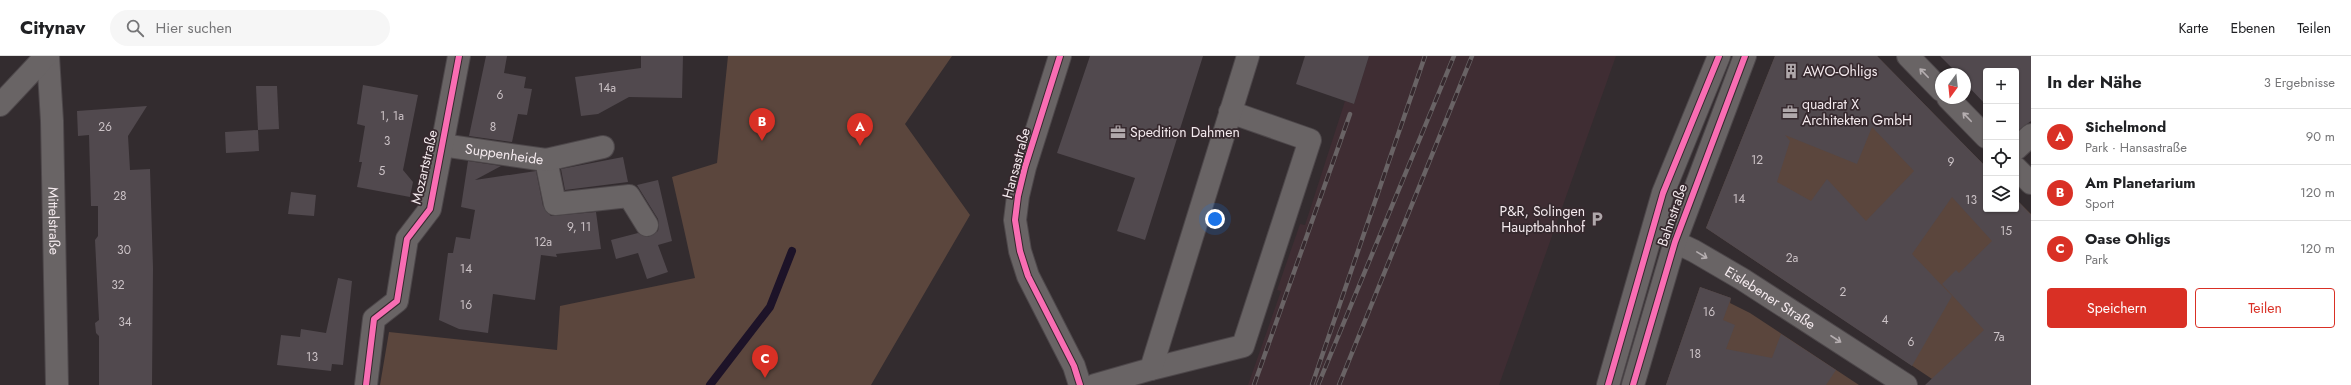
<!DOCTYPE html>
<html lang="de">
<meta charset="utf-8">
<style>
body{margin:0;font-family:Jost,sans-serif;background:#f6f6f6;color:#202124}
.controls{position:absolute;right:12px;top:12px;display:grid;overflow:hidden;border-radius:4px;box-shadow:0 1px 3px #0004}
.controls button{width:36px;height:36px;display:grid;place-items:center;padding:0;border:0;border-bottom:1px solid #e0e0e0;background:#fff;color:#202124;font:20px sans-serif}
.compass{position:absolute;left:1935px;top:12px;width:36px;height:36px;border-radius:50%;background:#fff;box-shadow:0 1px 3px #0004;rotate:195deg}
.you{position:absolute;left:1215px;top:163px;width:14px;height:14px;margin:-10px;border:3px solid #fff;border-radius:50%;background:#1a73e8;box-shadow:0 0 0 6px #1a73e833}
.badge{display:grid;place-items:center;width:26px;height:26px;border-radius:50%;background:#d93025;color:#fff;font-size:13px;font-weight:700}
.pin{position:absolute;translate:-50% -33px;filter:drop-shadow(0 1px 2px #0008)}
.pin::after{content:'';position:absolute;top:21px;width:14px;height:12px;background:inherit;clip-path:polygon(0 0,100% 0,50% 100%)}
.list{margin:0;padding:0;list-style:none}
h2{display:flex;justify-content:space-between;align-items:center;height:52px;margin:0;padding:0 16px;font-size:17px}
h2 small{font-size:13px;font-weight:400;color:#757577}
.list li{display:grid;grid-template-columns:26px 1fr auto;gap:12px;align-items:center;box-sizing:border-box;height:56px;padding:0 16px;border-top:1px solid #e0e0e0}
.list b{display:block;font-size:15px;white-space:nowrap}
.list p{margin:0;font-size:13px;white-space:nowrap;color:#757577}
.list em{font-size:13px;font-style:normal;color:#757577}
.actions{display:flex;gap:8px;padding:12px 16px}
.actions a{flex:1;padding:9px 0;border:1px solid #d93025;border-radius:4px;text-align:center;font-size:14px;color:#d93025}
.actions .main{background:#d93025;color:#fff}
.icon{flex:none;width:22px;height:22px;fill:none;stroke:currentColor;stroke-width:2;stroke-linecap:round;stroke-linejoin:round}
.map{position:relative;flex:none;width:2031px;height:329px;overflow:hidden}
header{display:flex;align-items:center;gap:24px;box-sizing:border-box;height:56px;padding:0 20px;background:#fff;border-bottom:1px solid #e0e0e0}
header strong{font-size:19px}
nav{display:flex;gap:22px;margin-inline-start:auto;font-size:14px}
.search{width:280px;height:36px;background:#f6f6f6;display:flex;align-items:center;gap:10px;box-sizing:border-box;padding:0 14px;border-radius:22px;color:#757577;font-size:15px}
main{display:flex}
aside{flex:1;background:#fff}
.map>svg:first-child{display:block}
.built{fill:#3f2d33}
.green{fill:#5b463d}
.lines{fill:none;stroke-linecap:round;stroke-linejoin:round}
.stream{stroke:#1d1328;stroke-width:8}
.building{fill:#51494e;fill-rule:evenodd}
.minor-casing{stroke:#4d474a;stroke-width:24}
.minor{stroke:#696465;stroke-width:22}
.rail-casing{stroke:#696365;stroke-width:4.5}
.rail{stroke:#36292e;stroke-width:3;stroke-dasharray:9;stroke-linecap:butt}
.cycleway-casing{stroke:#36292e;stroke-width:8}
.cycleway{stroke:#f96db3;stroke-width:6}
.oneway{stroke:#b5aeb0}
.labels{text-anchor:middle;stroke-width:3.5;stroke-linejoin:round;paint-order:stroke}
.number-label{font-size:12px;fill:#cbc2c6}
.poi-label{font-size:14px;fill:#f4eaee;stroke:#36292e;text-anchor:start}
.street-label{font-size:14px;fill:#f4eaee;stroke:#36292e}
</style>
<header>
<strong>Citynav</strong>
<div class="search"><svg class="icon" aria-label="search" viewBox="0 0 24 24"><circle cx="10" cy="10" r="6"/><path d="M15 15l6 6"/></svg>Hier suchen</div>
<nav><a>Karte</a><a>Ebenen</a><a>Teilen</a></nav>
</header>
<main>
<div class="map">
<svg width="2031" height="329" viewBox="0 0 2031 329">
<rect width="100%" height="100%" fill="#332c2f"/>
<polygon class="built" points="1369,0 1616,0 1499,329 1248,329 1281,235 1277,234 1300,168 1305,169 1345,45 1354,48"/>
<g class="green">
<polygon points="728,0 952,0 905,68 970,159 871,329 380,329 389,276 557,294 560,250 695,222 672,121 717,107"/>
<polygon points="1775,0 1877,0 1986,111 1986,153 2016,153 2016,143 2031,158 2031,329 1941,329 1706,172"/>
<polygon points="1700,231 1731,242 1730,247 1750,257 1859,329 1666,329"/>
</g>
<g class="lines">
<polyline class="stream" points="710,329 770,251 792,195"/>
</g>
<g class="building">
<polygon points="486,0 507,0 504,17 526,21 524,32 532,33 527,59 518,58 512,86 469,80"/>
<polygon points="641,0 683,0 682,42 629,41 598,58 581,60 575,21 641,12"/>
<polygon points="1090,0 1203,0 1145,184 1117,175 1135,122 1057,97"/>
<polygon points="1305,0 1369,0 1354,48 1296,28"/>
<path d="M1775,0H1877L1986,111V153H2016V143L2031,159V329H1925L1984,274L1942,228L1956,214L1959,217L1992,185L1952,141L1912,198L1952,240L1912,310L1706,172ZM1872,71L1914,115L1866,165L1827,123L1811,145L1777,126L1790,85L1785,79L1857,108Z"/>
<polygon points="1940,0 2031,0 2031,65 2016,76 2016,15 1986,15 1986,49 1965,27 1965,18 1958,18"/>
<polygon points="363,29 418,39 403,114 413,126 410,141 357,131 362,106 359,106 365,70 357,68"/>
<polygon points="256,30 277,30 279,73 258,74"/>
<polygon points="147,50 128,80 130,114 150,113 153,212 152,329 99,329 99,280 96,277 95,267 99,264 95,184 98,180 98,150 91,150 89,79 78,80 77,55"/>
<polygon points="258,74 259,95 226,97 225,76"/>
<polygon points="623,101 628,126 565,134 561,113"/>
<polygon points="468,105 501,110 475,124 536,115 543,150 551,160 596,156 601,193 556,198 557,201 541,199 535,244 493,238 488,277 459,273 439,264 448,197 453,197 456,181 470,183 475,154 461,151"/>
<polygon points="658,124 672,185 658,189 668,216 647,223 638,197 616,203 611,184 638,177 648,181 658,175 659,169 658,163 637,129"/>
<polygon points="291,136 316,139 314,160 288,158"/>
<polygon points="338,222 352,225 343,309 332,308 331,315 277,309 281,279 300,281 301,273 326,277"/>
<polygon points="1700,231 1731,242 1723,264 1735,269 1726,293 1772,302 1781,278 1836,314 1826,329 1666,329"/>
</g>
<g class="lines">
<g class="minor-casing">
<g id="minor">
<path id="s1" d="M48,0L52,65L57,329"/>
<polyline points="1060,0 1025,111 1018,140 1015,164 1020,195 1028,220 1074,310 1080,329"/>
<polyline points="1908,0 1941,34"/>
<polyline points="1948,42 1986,81"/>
<polyline points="0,49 46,0"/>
<path id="s2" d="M442,89L546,104L555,148L629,140L647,169"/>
<polyline points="2016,93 2031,79"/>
<polyline points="546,104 603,91"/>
<polyline points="2016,112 2031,127"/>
<path id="s3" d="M1671,171L1675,186L1694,195L1742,223L1906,329"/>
<polyline points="1151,313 1243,290 1310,84 1230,56"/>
<polyline points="366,329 374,263 397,245 407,183 430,153 459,0"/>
<polyline points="1095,329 1151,313 1248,0"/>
<polyline points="1608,329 1663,137 1719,0"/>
<polyline points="1633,329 1675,186 1745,0"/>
</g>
</g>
<use href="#minor" class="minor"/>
<g class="rail-casing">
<g id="rail">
<polyline points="1254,329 1350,58"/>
<polyline points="1312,329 1425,0"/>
<polyline points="1318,329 1454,0"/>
<polyline points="1339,329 1472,0"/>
</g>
</g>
<use href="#rail" class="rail"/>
<g class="cycleway-casing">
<g id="cycleway">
<polyline points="1060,0 1025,111 1018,140 1015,164 1020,195 1028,220 1074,310 1080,329"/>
<polyline points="366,329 374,263 397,245 407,183 430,153 459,0"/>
<polyline points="1608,329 1663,137 1719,0"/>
<polyline points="1633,329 1675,186 1745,0"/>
</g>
</g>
<use href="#cycleway" class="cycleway"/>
</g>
<defs><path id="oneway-shaft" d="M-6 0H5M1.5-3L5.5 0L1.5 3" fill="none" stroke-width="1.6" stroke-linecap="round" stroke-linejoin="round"/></defs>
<g class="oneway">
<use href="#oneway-shaft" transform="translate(1924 17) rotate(-134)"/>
<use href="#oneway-shaft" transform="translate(1967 61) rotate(-134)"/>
<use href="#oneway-shaft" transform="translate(1702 199) rotate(31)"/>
<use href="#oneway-shaft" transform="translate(1836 283) rotate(33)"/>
</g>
<defs>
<g id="building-bare" transform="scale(1.2)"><path d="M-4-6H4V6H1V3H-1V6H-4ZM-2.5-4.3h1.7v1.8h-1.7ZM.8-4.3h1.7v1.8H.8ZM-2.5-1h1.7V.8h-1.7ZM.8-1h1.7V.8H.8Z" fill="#b0a8ab" stroke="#36292e" stroke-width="2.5" paint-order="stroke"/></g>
<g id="office-bare" transform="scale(1.2)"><path d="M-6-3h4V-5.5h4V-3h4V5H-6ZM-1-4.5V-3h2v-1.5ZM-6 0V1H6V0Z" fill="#b0a8ab" stroke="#36292e" stroke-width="2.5" paint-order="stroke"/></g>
<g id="parking-bare" transform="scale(1.2)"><path d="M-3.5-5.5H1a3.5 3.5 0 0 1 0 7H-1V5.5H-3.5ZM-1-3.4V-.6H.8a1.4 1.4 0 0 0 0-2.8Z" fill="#b0a8ab" stroke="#36292e" stroke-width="2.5" paint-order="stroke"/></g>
</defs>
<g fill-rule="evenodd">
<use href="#building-bare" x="1791" y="15"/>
<use href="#office-bare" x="1790" y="56"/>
<use href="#office-bare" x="1118" y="76"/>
<use href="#parking-bare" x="1597" y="163"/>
</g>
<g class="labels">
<g class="number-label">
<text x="607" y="36">14a</text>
<text x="500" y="43">6</text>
<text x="392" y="64">1, 1a</text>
<text x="105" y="75">26</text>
<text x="493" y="75">8</text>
<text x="387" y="89">3</text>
<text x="1757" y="108">12</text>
<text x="1951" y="110">9</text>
<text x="382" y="119">5</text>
<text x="120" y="144">28</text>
<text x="1739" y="147">14</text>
<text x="1971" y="148">13</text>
<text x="579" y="175">9, 11</text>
<text x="2006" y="179">15</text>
<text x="543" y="190">12a</text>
<text x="124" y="198">30</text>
<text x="1792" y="206">2a</text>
<text x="466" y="217">14</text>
<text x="118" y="233">32</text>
<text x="1843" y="240">2</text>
<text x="466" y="253">16</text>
<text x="1709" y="260">16</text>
<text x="1885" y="268">4</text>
<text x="125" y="270">34</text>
<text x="1999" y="285">7a</text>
<text x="1911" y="290">6</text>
<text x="1695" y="302">18</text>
<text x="312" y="305">13</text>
</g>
<g class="poi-label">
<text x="1803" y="20">AWO-Ohligs</text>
<text x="1802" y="53">quadrat X<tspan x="1802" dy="16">Architekten GmbH</tspan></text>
<text x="1130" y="81">Spedition Dahmen</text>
<text x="1585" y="160" text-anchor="end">P&amp;R, Solingen<tspan x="1585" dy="16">Hauptbahnhof</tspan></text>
</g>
<g class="street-label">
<text dy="5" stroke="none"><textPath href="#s2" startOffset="63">Suppenheide</textPath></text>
<text transform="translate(1016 107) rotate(-75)" y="5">Hansastraße</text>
<text transform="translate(424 111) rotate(-77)" y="5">Mozartstraße</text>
<text transform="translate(1672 159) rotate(-71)" y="5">Bahnstraße</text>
<text dy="5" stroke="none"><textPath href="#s1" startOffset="165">Mittelstraße</textPath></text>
<text dy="5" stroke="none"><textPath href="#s3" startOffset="126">Eislebener Straße</textPath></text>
</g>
</g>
</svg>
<div class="controls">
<button>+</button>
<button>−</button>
<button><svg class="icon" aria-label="locate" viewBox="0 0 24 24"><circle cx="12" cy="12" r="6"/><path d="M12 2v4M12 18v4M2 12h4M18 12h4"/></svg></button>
<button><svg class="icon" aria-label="layers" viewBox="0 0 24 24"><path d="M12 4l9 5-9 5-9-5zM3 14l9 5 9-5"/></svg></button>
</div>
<svg class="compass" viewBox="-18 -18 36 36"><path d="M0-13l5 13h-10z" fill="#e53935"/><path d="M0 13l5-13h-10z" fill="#757577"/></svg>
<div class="you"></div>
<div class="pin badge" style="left:860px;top:90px">A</div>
<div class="pin badge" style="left:762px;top:85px">B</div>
<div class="pin badge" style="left:765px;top:322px">C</div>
</div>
<aside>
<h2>In der Nähe<small>3 Ergebnisse</small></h2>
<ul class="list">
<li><span class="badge">A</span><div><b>Sichelmond</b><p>Park · Hansastraße</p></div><em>90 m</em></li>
<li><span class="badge">B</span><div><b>Am Planetarium</b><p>Sport</p></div><em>120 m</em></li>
<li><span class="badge">C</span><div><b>Oase Ohligs</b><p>Park</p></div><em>120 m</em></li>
</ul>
<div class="actions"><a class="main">Speichern</a><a>Teilen</a></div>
</aside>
</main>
